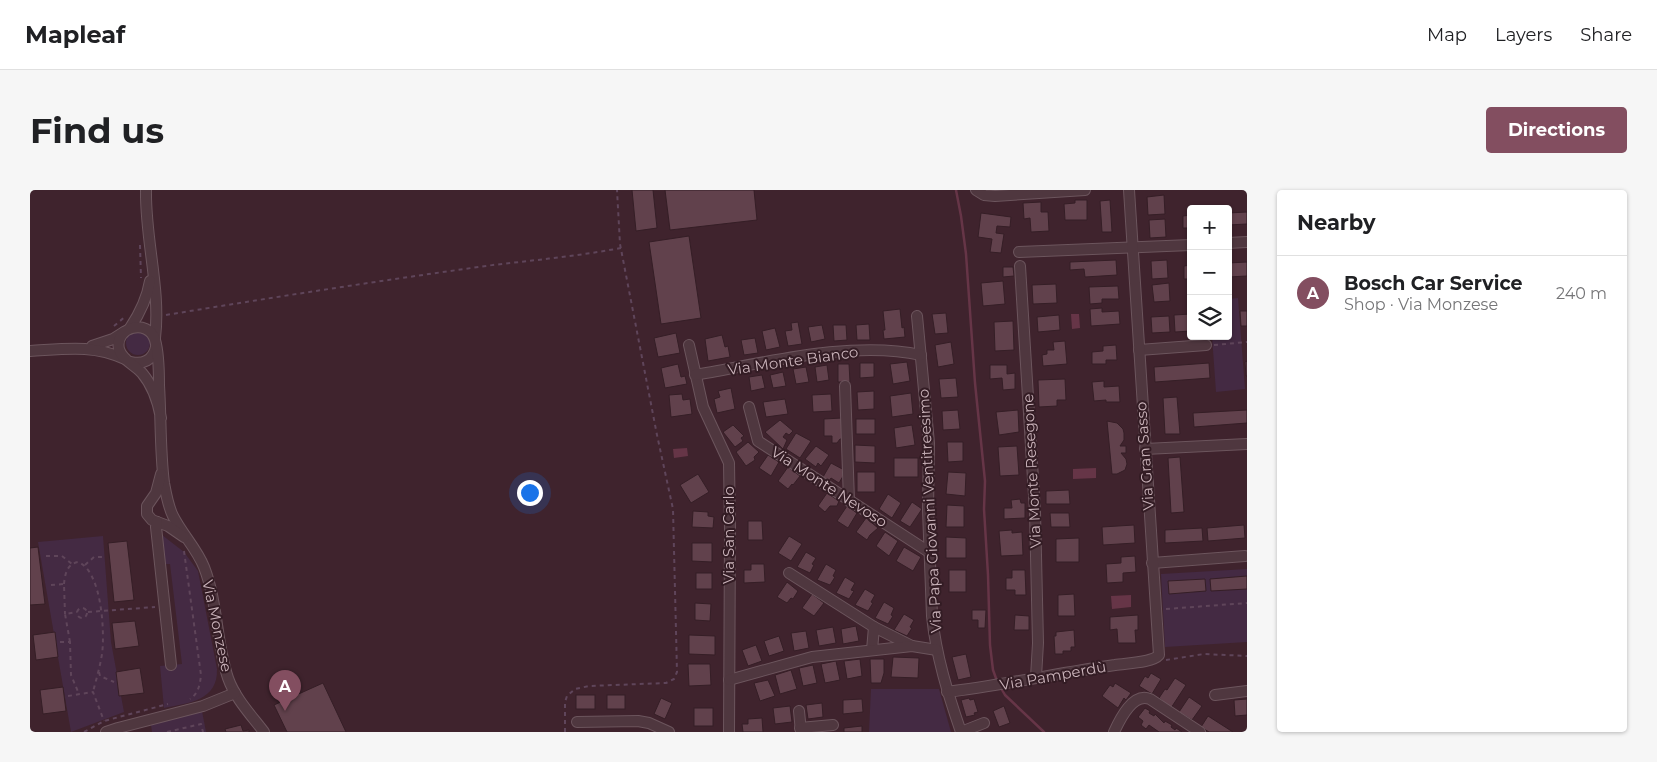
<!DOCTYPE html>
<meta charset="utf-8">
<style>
body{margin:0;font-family:Montserrat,sans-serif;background:#f6f6f6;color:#202124}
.controls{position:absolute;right:15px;top:15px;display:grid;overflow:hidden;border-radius:5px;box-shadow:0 1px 4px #0004}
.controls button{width:45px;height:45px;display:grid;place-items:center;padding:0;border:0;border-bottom:1px solid #e0e0e0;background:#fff;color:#202124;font:25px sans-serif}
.you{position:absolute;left:499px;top:302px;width:18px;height:18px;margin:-12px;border:4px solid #fff;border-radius:50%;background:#1a73e8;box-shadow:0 0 0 8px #1a73e833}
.badge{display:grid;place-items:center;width:32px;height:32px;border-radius:50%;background:#834e60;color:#fff;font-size:16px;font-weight:700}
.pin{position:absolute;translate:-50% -41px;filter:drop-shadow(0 1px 2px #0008)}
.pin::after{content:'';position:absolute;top:26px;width:18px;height:15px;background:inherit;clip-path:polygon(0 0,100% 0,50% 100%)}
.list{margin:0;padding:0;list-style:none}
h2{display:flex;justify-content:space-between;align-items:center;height:65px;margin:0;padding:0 20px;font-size:21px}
h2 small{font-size:16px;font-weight:400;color:#757577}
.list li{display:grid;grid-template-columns:32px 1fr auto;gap:15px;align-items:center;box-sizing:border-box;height:75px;padding:0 20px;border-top:1px solid #e0e0e0}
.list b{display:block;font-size:19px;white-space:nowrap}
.list p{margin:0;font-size:16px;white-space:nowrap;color:#757577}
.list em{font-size:16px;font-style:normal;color:#757577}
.icon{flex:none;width:28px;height:28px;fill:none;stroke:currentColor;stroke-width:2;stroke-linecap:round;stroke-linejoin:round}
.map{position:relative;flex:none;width:1217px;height:542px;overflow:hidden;border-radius:5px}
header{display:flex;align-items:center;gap:30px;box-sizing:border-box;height:70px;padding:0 25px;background:#fff;border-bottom:1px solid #e0e0e0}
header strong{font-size:24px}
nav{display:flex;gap:28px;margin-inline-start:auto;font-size:18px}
.intro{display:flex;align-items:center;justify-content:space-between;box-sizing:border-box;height:120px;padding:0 30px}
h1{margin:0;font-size:35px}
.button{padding:12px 22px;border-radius:5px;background:#834e60;color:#fff;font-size:18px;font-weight:700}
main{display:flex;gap:30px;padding:0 30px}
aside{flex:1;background:#fff;border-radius:5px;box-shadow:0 1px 4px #0004}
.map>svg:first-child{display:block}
.green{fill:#442a43}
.water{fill:#663547}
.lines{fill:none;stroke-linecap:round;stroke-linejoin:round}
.stream{stroke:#663547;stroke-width:2.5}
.building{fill:#61414c;stroke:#351e26}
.minor-casing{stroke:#6c555d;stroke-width:12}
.path{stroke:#5f455a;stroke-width:2;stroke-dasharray:4 4;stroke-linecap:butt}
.minor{stroke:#4f373f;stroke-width:10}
.labels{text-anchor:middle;stroke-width:4;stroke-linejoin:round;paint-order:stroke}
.street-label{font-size:15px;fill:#cab3ba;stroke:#331c24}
</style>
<header>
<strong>Mapleaf</strong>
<nav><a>Map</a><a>Layers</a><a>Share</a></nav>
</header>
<div class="intro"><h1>Find us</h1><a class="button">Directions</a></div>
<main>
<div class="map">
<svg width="1217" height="542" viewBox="0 0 1217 542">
<rect width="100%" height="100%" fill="#3f232d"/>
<g class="green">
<polygon points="1208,108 1215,199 1186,202 1182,146 1198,146 1198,109"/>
<circle cx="108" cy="153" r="12"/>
<path d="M132,345L154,362L168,381L187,479C188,511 158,513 134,518L130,476L152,474L140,374H134Z"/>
<polygon points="73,346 81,452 94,522 41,542 8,352"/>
<polygon points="1217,379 1217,452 1135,457 1131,384"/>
<polygon points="841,499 909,499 921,542 839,542"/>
<polygon points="172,521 176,542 122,542 121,535"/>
</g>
<g class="water">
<polygon points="1041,124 1049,124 1050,138 1042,139"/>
<polygon points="657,258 658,266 644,268 643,259"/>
<polygon points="1066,278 1066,288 1043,289 1043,279"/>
<polygon points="1101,405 1101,417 1082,419 1081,406"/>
</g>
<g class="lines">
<g class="stream">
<polyline points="926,0 931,26 936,64 945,193 955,291 954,319 958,385 960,455 963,480 967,491"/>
<polyline points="971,498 975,505 1014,542"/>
</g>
</g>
<g class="building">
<polygon points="602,0 623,0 627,38 606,41"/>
<polygon points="635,0 724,0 727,30 640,40"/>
<polygon points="1134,5 1135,24 1118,25 1117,7"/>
<polygon points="1045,10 1057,10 1057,30 1035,30 1034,14 1045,13"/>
<polygon points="1080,10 1082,42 1072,42 1070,11"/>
<polygon points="1011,12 1011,22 1018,22 1019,41 1001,42 1000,28 994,29 993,13"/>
<polygon points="1217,22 1217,34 1198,35 1198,23"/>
<polygon points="951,23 981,27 980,37 967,36 966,43 974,44 971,63 960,62 962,49 948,47"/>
<polygon points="1161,25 1161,38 1153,38 1153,26"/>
<polygon points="1135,29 1136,47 1120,48 1119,30"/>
<polygon points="659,46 671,128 631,134 619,52"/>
<polygon points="1086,70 1087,85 1055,87 1054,79 1040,80 1040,72"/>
<polygon points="1137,70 1138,88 1122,89 1121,71"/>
<polygon points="1217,72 1217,86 1198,87 1198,73"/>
<polygon points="1161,75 1161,89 1154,89 1154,76"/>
<polygon points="973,77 983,77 984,86 973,87"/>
<polygon points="973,91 975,114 953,116 951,93"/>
<polygon points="1139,93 1140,111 1124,112 1122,95"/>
<polygon points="1026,94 1027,113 1003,114 1002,95"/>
<polygon points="1088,96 1089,109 1072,109 1072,113 1060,114 1059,97"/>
<polygon points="1072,118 1072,122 1089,121 1090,134 1061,136 1060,119"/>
<polygon points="870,119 872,138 874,137 875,147 854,149 853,140 855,140 853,121"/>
<polygon points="1210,121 1217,121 1217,136 1211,136"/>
<polygon points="916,123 918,143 905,144 902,124"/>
<polygon points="1161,124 1161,141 1145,142 1144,125"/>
<polygon points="1029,125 1030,140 1008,142 1007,127"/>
<polygon points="1139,126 1140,142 1122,143 1121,127"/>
<polygon points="983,131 984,160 965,161 964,132"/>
<polygon points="768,132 772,154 758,156 755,141 762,140 761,133"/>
<polygon points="839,134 840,150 827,150 826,135"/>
<polygon points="792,135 795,149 781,152 778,137"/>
<polygon points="803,135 816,135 817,150 804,151"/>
<polygon points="745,138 750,157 736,160 732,141"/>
<polygon points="646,143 650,163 628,167 624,148"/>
<polygon points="692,145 695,157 698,156 700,167 678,171 675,149"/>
<polygon points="725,148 728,163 714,165 711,150"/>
<polygon points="1035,151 1037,174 1013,176 1012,165 1017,164 1017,160 1024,160 1023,152"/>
<polygon points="921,152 924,174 908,177 905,155"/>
<polygon points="1086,155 1087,170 1076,170 1076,174 1062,174 1062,162 1073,161 1073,156"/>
<polygon points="1217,171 1217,186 1216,186 1215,172"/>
<polygon points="877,172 880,191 863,194 860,174"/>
<polygon points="830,173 844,173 844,187 830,188"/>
<polygon points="1179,173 1180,188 1125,192 1124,177"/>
<polygon points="648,174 651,187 655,186 657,194 635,198 631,178"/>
<polygon points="808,174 819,174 820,192 808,192"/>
<polygon points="797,175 799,190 787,192 785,177"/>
<polygon points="960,175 977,175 977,184 985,183 985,199 973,200 972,188 960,189"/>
<polygon points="776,177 779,192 766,194 763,179"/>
<polygon points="753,182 756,196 743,198 740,185"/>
<polygon points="732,185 735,198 721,201 719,187"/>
<polygon points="926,188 928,207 911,208 909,189"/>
<polygon points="1035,189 1036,210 1027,210 1027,216 1009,217 1008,190"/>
<polygon points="1074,191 1074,197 1089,196 1090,212 1076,212 1076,210 1064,211 1062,192"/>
<polygon points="701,198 705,219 687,223 684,209 690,207 688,201"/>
<polygon points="844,201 844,219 828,220 827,202"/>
<polygon points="881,203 883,224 862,227 860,206"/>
<polygon points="652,204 653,210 660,209 662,224 641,227 639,205"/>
<polygon points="801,204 802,221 783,222 782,205"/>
<polygon points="1147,207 1150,244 1135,244 1133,208"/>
<polygon points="755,209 758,224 736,227 733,212"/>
<polygon points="928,220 930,239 913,240 912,221"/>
<polygon points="988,220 989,242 969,245 966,222"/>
<polygon points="1217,220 1217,233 1164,237 1163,223"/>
<polygon points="812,228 813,249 810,249 807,253 802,253 802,246 794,246 794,229"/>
<rect x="826" y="229" width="19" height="15"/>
<polygon points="750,230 763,241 759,245 756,243 753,247 757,250 753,259 735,242"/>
<polygon points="1077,231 1087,233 1093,239 1094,243 1094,250 1090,256 1096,256 1096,263 1091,263 1096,269 1097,274 1095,280 1087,284 1082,284"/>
<polygon points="703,235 714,246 711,248 713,251 705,257 693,242"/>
<polygon points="882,235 885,255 866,258 864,238"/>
<polygon points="766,243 781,251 770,268 756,259"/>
<polygon points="718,252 729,262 724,267 725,270 716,276 706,262"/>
<polygon points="917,252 933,252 933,271 918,272"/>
<polygon points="825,255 845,256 845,273 825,272"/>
<polygon points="786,256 799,265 791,276 788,273 786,277 775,269"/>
<polygon points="987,256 989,285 970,286 968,257"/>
<polygon points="738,265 749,272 741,286 729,278"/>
<polygon points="1150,267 1154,322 1141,323 1138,268"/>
<rect x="864" y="268" width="24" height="19"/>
<polygon points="801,273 816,281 809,293 801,288 799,291 793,287"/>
<polygon points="758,277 770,286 763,295 762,294 758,299 748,291"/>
<rect x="827" y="282" width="18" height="20"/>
<polygon points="918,282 936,283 935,306 916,304"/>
<polygon points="668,284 679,302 661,313 650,295"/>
<polygon points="1039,300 1040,314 1016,314 1016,301"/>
<polygon points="797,303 809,311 807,316 800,316 795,322 788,316"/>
<polygon points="858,304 871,313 862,328 849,319"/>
<polygon points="990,309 991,313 995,313 995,328 974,329 974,318 982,318 981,310"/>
<polygon points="882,312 892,319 880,337 870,331"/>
<polygon points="917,315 934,316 934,337 916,337"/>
<polygon points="817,316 827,323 818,338 807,331"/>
<polygon points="663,321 678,322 678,326 684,327 683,338 662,337"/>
<polygon points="1020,323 1039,323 1040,337 1021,337"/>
<polygon points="836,328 848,338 840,345 837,350 826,342"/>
<polygon points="718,331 732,331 733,350 718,350"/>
<polygon points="1104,335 1105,353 1073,355 1072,337"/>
<polygon points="1214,335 1215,348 1178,351 1177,338"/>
<polygon points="1172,338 1173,351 1135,353 1135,340"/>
<polygon points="982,340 982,343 992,342 993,365 971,366 969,341"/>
<polygon points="855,342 868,351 859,366 846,356"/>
<polygon points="759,346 772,354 761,371 748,363"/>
<polygon points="916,347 936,348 936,368 916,368"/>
<polygon points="1049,348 1049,372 1026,372 1026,349"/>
<polygon points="97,351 104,410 84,412 78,353"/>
<polygon points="662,353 682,353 682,372 662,371"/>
<polygon points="8,357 15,414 0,415 0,358"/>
<polygon points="874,357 891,367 883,381 866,371"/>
<polygon points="776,362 786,368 782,374 784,375 780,383 767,377"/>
<polygon points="1105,366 1106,382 1093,383 1093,392 1077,393 1076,374 1091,373 1091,367"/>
<polygon points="721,374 734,374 735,392 714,393 714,380 721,380"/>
<polygon points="796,374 806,380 803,386 805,387 800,395 787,390"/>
<rect x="919" y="380" width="17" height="22"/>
<polygon points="982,380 995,380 996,405 985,405 985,400 976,400 976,388 982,388"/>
<rect x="666" y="383" width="16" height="16"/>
<polygon points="1217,386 1217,399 1181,401 1180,389"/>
<polygon points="815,387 825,393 821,400 824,401 819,409 806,403"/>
<polygon points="1175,389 1176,401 1139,404 1138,391"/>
<polygon points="757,392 768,401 763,409 761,408 757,413 747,407"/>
<polygon points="835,399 845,405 841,412 843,413 838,421 825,415"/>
<polygon points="782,404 794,413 784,426 772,418"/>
<polygon points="1044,404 1045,426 1028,426 1028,405"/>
<polygon points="854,412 864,418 861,425 863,426 858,434 845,428"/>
<polygon points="665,413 681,414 680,431 665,430"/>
<polygon points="942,420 956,420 955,438 948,438 948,430 942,430"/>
<polygon points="874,424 884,430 880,437 882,438 877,446 864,440"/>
<polygon points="985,425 999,426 999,440 984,440"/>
<polygon points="1108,425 1108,440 1105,440 1106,453 1088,453 1087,439 1080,440 1080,427"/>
<polygon points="105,431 109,456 85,459 82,433"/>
<polygon points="826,436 829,451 813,454 811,439"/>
<polygon points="803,437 806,453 789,456 786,440"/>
<polygon points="1044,440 1045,457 1041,457 1041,461 1033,461 1033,464 1025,464 1024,446 1026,446 1026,442"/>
<polygon points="776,441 779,458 764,461 761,443"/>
<polygon points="25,442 28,467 6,470 3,445"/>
<polygon points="659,445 685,446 685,465 659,464"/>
<polygon points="749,446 754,461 739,466 734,451"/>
<polygon points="726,455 732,471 718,476 712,460"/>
<polygon points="936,464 941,487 928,490 922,467"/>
<polygon points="863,467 889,468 888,488 861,487"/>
<polygon points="830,469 832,486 817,489 814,471"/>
<polygon points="840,469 854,469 854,483 851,493 841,493"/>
<polygon points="806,471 810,490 795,493 791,474"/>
<polygon points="658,474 680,474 681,495 659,496"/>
<polygon points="783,475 787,493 773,496 769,478"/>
<polygon points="110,478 114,503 89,506 86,482"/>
<polygon points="761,480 767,499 750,504 745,485"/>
<polygon points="1121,483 1131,489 1122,504 1109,496 1115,486 1118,488"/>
<polygon points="1145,488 1156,495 1141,518 1129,508 1135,499 1137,500"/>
<polygon points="738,490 745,506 730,511 724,493"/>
<polygon points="293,493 316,542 257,542 244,515"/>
<polygon points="1085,493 1101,503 1096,510 1094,508 1088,518 1072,506 1080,495 1083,497"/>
<polygon points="33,497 36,521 13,524 10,500"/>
<rect x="546" y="505" width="19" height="14"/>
<rect x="577" y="505" width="18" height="14"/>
<polygon points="1159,507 1172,516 1162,530 1149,522"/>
<polygon points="631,508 642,513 635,529 624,524"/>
<polygon points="939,508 940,510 944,509 948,522 944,523 945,525 936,527 931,510"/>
<polygon points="832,509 833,522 813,524 813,510"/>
<polygon points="1217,509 1217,525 1205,526 1204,510"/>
<polygon points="792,513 793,527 778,529 776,515"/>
<polygon points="760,516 762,532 745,534 743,518"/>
<polygon points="974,516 980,533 969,537 963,521"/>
<rect x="664" y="518" width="19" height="18"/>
<polygon points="1115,518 1120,521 1119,523 1124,526 1125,524 1134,533 1135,531 1142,535 1141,537 1145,540 1146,538 1152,542 1129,542 1119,535 1116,539 1111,535 1113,531 1108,527"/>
<polygon points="1178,526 1203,542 1179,542 1171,537"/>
<polygon points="732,528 733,542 713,542 712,534 718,534 718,529"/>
<polygon points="211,535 213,541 219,540 219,542 196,542 195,539"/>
<polygon points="832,536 832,542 814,542 814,538"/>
</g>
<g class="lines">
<g class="minor-casing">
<g id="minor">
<path d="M116,0C115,49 131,100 125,148"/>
<polyline points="946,0 954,5 965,6 1055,0"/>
<polyline points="1198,53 1217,52"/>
<polyline points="989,62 1161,55"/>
<polyline points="990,76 1005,322 1008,453 1006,487"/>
<path d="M887,126L899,253L898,320L902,426C906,466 918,504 931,542"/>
<path d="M100,138C110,123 117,109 120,91"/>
<polyline points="659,155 673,217 699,273 700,340 699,542"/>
<polyline points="62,156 83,149 94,142"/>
<polyline points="1109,160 1176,155"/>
<path d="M0,161C34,159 63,154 95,169"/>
<path d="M101,172C113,175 123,170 126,157"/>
<path d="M665,185C735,173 822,150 891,165"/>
<polyline points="815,196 819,311"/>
<polyline points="719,217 728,251 899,362"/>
<path d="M131,228C128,211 123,196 112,183C105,175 92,170 89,159C84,137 118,128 125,150C129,164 129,180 129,195C131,227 130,261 134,293C136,304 138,316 143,326C152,344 167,359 174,377C188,413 186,453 198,488C205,508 221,525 234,542"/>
<polyline points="1115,259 1217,254"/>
<polyline points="131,284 126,303 117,316 117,324 122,330 138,336 154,347"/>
<polyline points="127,332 126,337 141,475"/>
<polyline points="1122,373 1215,366"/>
<polyline points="759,383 844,437 882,456"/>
<polyline points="842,460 844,437"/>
<polyline points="699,490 782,467 882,456 907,460"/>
<path d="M917,502C974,495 1029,483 1085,475C1096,473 1122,473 1129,465L1099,0"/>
<polyline points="1185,505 1217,501"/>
<polyline points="769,521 771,542"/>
<polyline points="547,532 608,531 619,533 639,542"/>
<polyline points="770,538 803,535"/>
<polyline points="76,542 88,538 173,516 205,503"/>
<polyline points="931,542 954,533"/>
<path d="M1084,542C1090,529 1103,502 1120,509L1170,542"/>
</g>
</g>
<g class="path">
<polyline points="110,55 111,88"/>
<path d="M136,125C245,107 354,90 463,75C506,70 548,66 591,58"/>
<polyline points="84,136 96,126"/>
<polyline points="1184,155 1217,152"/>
<path d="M154,361L171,485C170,495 168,504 160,509"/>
<polyline points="16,366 32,366 42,374"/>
<polyline points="55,375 64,367 75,367"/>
<path d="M34,394C35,384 37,374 48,372C72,381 75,443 72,464C70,477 66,490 63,502"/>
<polyline points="21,395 34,394 35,424"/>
<circle cx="52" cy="423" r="5"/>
<polyline points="1136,419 1217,413"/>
<polyline points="58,422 125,417"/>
<polyline points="30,452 40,452 41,485 49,504"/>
<polyline points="40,452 35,424 47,422"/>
<polyline points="1136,470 1174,464 1217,466"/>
<polyline points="69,482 70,486 84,492"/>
<polyline points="38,506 63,502 74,531"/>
<polyline points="54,542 74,531 138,514"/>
<polyline points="137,542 171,534 173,542"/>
<polyline points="535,542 535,512 537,506 545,499 559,496 636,493 644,489 647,482 643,319 627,245 590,54 587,0"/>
</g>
<use href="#minor" class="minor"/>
</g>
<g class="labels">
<g class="street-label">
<text transform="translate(763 171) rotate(-8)" y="5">Via Monte Bianco</text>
<text transform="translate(1115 266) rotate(-94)" y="5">Via Gran Sasso</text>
<text transform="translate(1002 281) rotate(-93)" y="5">Via Monte Resegone</text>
<text transform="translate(799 297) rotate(33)" y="5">Via Monte Nevoso</text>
<text transform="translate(900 321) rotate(-93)" y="5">Via Papa Giovanni Ventitreesimo</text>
<text transform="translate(699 345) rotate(-90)" y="5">Via San Carlo</text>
<text transform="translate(187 436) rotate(78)" y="5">Via Monzese</text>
<text transform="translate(1023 486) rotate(-10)" y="5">Via Pamperdù</text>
</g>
</g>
</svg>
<div class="controls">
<button>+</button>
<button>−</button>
<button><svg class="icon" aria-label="layers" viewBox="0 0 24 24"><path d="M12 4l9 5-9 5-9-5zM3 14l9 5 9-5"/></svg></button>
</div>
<div class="you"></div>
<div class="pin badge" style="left:255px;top:521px">A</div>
</div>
<aside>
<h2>Nearby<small></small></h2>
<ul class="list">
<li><span class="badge">A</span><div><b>Bosch Car Service</b><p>Shop · Via Monzese</p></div><em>240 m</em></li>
</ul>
</aside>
</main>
